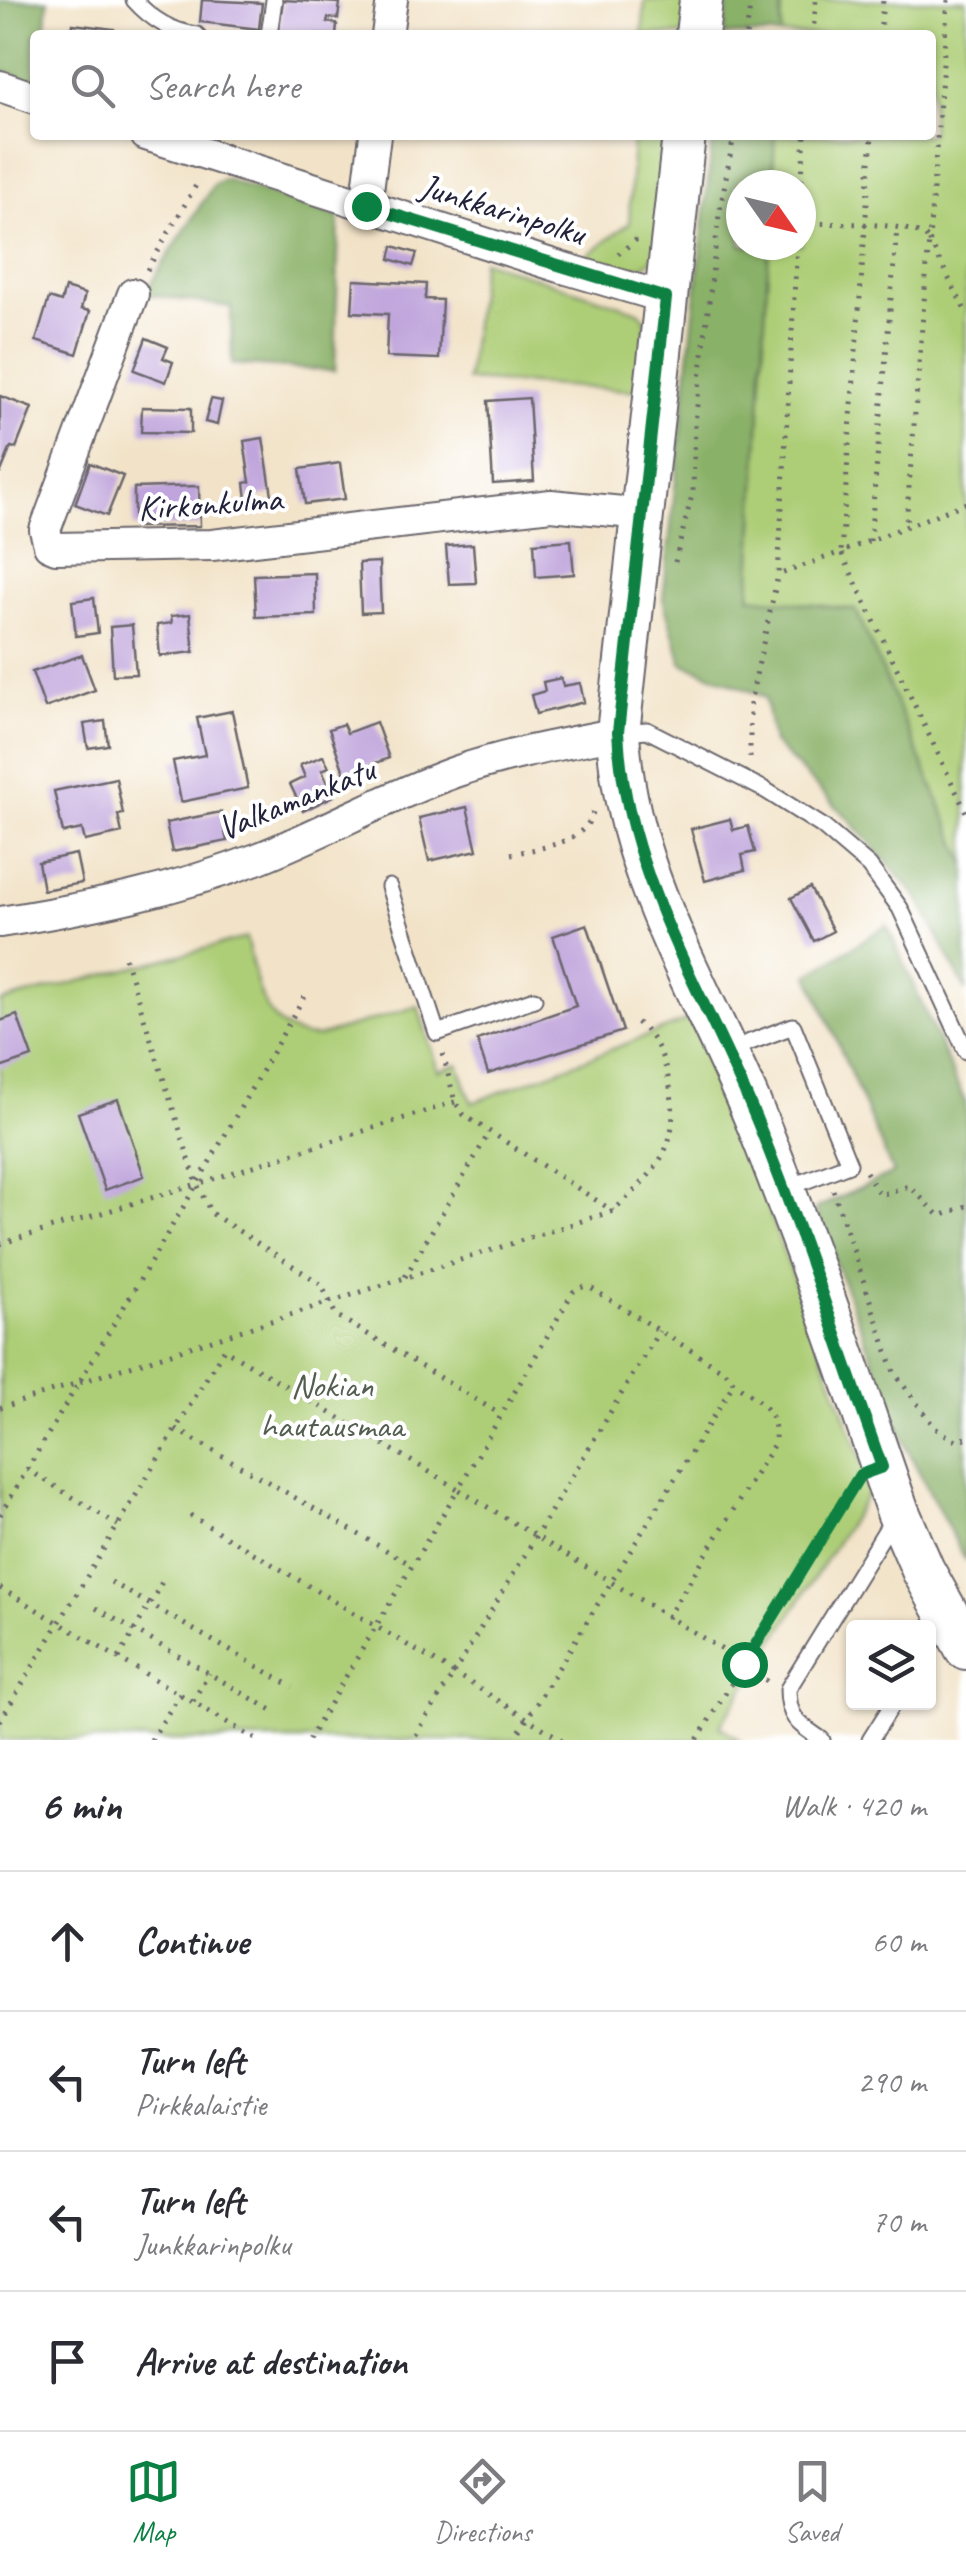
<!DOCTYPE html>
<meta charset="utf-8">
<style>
body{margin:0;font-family:Caveat,sans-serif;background:#f7f7f7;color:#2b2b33}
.controls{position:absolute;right:30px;bottom:30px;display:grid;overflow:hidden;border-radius:10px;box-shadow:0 2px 8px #0004}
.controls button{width:90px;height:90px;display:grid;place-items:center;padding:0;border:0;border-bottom:2px solid #e1e1e2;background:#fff;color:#2b2b33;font:50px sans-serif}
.compass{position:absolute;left:726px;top:170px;width:90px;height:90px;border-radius:50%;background:#fff;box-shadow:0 2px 8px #0004;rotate:124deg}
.stop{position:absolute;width:30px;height:30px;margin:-22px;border:8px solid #0b8043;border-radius:50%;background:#fff}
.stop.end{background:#0b8043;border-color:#fff;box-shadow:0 2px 10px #0008}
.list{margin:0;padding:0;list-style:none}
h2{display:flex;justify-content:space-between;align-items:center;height:130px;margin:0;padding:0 40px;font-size:42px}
h2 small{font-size:32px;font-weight:400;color:#7c7c81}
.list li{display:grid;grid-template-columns:65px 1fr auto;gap:30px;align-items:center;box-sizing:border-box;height:140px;padding:0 40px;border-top:2px solid #e1e1e2}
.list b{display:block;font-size:38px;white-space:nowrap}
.list p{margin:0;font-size:32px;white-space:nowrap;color:#7c7c81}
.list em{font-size:32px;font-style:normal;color:#7c7c81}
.icon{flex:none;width:55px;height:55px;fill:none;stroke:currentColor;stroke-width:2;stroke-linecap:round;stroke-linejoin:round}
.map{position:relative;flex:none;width:966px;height:1740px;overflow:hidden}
.search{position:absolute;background:#fff;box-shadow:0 2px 8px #0004;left:30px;right:30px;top:30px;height:110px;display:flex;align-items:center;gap:25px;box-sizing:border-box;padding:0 35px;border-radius:10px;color:#7c7c81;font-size:38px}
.sheet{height:690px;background:#fff}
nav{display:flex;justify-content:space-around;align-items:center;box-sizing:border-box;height:140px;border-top:2px solid #e1e1e2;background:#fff;font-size:28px;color:#7c7c81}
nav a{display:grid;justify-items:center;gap:5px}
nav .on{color:#0b8043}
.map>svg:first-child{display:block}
.green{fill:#adce77;stroke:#687859;stroke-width:2.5}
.forest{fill:#8ab168;stroke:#566a52;stroke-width:2.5}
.building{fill:#c0a5dc}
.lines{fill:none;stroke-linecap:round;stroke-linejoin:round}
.lane-casing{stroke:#6b666c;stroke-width:19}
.street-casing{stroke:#6b666c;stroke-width:34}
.secondary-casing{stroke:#6b666c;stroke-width:46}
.path{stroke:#6b666c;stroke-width:5;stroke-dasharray:2.5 8;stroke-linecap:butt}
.lane{stroke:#fff;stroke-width:15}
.street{stroke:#fff;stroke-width:30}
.secondary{stroke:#fff;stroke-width:42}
.route{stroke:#0b8043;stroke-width:12}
.labels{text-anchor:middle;stroke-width:8;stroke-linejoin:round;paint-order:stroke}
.street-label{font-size:35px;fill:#22223b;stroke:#fff}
.park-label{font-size:35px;fill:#535e50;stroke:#fff}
</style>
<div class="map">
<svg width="966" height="1740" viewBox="0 0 966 1740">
<rect width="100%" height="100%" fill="#fff"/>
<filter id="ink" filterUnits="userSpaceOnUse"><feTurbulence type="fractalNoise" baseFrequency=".01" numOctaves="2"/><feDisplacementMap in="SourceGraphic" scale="20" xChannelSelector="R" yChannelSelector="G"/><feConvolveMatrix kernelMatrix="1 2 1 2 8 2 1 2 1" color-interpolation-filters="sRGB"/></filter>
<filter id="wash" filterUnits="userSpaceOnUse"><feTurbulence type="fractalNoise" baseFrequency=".0048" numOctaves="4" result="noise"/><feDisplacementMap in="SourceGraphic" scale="40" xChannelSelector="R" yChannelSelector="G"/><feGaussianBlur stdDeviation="2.25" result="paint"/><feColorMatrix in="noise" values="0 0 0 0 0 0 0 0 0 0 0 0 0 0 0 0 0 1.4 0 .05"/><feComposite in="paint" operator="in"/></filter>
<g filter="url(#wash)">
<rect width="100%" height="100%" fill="#f2e3c8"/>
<g class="green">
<polygon points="645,0 690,0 686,35 642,35"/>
<polygon points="782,0 966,0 966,864 856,611 750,597 769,245 801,245 801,185 772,185 775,135 931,135 931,35 781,35"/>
<path d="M633,135H674L657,255C635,279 611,267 584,258L629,223Z"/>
<polygon points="482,260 639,311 646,320 642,391 467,380"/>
<path d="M246,938C258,982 259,1035 317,1037L418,1006L438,1071L458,1064L472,1103L690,1019L737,1114L776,1231L872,1487L720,1726L740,1740H0V1002Z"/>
</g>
<g class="forest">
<polygon points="0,0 48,0 45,35 35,35 35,82 0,70"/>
<polygon points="727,0 782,0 781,35 724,35"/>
<polygon points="713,135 775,135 772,185 741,185 741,245 769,245 750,597 856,610 966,864 966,991 918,898 847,817 773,743 765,697 682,663 663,599"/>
<polygon points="225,179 339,217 335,371 232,364 231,307 144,294 214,184"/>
<polygon points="887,925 966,1104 966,1561 907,1449 815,1209 893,1173 809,975"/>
</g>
<g id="blocks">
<g class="building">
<polygon points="202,0 262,3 259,29 200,22"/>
<polygon points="283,0 340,3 338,19 328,18 327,22 337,24 336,35 278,35"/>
<polygon points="73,24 114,29 113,35 71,35"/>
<polygon points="393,246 417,253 413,266 390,259"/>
<polygon points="354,280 426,284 425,299 442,300 439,359 386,357 388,314 352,312"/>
<polygon points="65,288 85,294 81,309 90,311 77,354 36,341 49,298 61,302"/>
<polygon points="146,338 168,347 163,358 173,362 166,382 134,370"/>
<polygon points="0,396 32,408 16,448 11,447 0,474"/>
<polygon points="529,398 534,481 493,484 488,401"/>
<polygon points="211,399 222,401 217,425 205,422"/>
<polygon points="142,407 191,408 191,433 141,432"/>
<polygon points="263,438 272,495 247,499 245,483 250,482 244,441"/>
<polygon points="90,463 123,476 107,516 75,504"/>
<polygon points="340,463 345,499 305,504 300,469"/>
<polygon points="199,486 200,526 134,527 134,488"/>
<polygon points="571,540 574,574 536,577 534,543"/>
<polygon points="473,544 476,583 449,584 446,546"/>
<polygon points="379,562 381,612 361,613 359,563"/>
<polygon points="315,573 316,615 256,617 254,575"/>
<polygon points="94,598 98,633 76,636 72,601"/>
<polygon points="190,614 194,652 160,656 157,625 172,623 171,616"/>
<polygon points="132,625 136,674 113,675 110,627"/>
<polygon points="82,655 95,690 45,708 32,672"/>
<polygon points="561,678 563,686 580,683 584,702 536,714 531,695 545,691 543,682"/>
<polygon points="232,711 248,788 181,802 173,761 205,755 197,718"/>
<polygon points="105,721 108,745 88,748 84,724"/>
<polygon points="376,722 389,758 345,775 329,729 343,724 347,733"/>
<polygon points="323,756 329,767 322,770 334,796 303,811 290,784 305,777 300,765"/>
<polygon points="116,778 123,814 118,815 122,833 85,841 82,829 63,833 54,791"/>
<polygon points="467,807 477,850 429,861 419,818"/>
<polygon points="221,812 227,841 172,852 166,823"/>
<polygon points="730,819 733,830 748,826 755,852 742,855 745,870 705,881 691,829"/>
<polygon points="76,854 82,883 43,890 38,862"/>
<polygon points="810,888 833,931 814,941 791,898"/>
<polygon points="587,924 623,1031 488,1074 477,1040 576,1006 553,936"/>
<polygon points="17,1015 32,1057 0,1068 0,1021"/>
<polygon points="118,1099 144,1176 105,1190 78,1113"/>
</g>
</g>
</g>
<g filter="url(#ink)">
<use href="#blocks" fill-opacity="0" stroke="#6b666c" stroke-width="2.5"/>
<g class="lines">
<g class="lane-casing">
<g id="lane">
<path d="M134,0C151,19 171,32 197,35"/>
<polyline points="269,35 274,0"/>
<polyline points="622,732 647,730 765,790 822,826 869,866 900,908 966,1051"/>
<polyline points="389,887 437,1033 534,999"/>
<polyline points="729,1050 793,1026 849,1164 787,1188"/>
<polyline points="928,1647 945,1621"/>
<path d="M822,1740C799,1724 788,1719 788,1689L893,1519"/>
<polyline points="870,1740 894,1702"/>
</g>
</g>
<g class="street-casing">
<g id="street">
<polyline points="387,35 392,0"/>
<polyline points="0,86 35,98"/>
<polyline points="146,135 560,267 666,298"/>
<polyline points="366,206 375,135"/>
<polyline points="133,294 45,530 49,545 56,548 212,545 551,505 643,514"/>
<path d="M0,922C88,908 176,890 259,858C325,832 388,796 455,772C507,754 563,744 618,733"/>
</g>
</g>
<g class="secondary-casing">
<g id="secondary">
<polyline points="697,35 701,0"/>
<path d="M684,135L618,733C625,876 706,995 758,1124C809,1251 853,1382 898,1512L923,1570L966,1648"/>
</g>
</g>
<g class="path">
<polyline points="948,0 929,240 966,312"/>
<polyline points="746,35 751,0"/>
<polyline points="813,35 816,0"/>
<polyline points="880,35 883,0"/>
<polyline points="801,191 805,135"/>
<path d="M801,223C833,225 907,219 929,240L906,524"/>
<polyline points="797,245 778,575 841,552 872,135"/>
<polyline points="618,254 637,239"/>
<polyline points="147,270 199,180"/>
<polyline points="966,503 841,552 966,812"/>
<polyline points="870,541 897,228"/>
<polyline points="675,562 693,491 695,423 719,215 734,135"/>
<polyline points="750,758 750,703 778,575"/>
<path d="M511,854C539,848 585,844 593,812"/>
<polyline points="443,1054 455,1102 464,1115 613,1211"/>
<polyline points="455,1102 197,1184 211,1213 321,1284 336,1315 500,1414"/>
<polyline points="866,1172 880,1195 909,1186 940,1216 966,1206"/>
<polyline points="833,1190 894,1372 935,1428 956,1441 966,1438"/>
<polyline points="0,1244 197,1184 125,958"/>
<polyline points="405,1277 489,1133"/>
<path d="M0,1408L613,1211C662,1166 684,1142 667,1073C661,1050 654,1036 635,1021"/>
<polyline points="176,1429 412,1565"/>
<polyline points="27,1469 118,1525"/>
<polyline points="0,1515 197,1184 305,995"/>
<polyline points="190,1515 454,1673 413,1740"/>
<polyline points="111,1582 293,1687"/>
<polyline points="0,1588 257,1740"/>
<polyline points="96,1608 277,1713"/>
<path d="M667,1618L774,1444C781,1412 757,1400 734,1383"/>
<polyline points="119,1658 162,1582"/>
<polyline points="767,1681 744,1663 852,1489"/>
<polyline points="193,1701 209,1673"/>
<polyline points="0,1721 224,1349 458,1489 573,1292 581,1287 591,1288 727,1373 734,1383 514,1740"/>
<polyline points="151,1740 180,1694"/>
<polyline points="308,1740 458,1489 744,1663 697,1740"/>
<polyline points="562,1740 454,1673 659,1331"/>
</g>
<use href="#lane" class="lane"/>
<use href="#street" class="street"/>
<use href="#secondary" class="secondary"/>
</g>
</g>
<g class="lines" filter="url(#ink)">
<path class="route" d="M366,206L666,298L618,732C625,876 706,995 758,1123C804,1236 841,1352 882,1467L860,1475L744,1664"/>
</g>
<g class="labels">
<g class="street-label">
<text transform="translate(503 209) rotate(17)" y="12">Junkkarinpolku</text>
<text transform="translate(210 503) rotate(-4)" y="12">Kirkonkulma</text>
<text transform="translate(296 798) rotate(-22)" y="12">Valkamankatu</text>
</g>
<g class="park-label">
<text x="332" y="1397">Nokian<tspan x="332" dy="40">hautausmaa</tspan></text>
</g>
</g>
</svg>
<div class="controls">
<button><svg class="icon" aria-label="layers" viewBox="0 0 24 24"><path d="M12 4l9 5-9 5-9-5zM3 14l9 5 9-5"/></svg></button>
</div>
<svg class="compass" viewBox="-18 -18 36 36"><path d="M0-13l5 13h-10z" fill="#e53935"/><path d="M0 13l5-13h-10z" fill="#7c7c81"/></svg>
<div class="stop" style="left:744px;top:1664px"></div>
<div class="stop end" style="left:366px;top:206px"></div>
<div class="search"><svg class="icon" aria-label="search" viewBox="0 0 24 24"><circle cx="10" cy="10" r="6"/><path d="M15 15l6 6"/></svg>Search here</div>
</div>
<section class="sheet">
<h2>6 min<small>Walk · 420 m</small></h2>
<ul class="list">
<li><svg class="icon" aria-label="ahead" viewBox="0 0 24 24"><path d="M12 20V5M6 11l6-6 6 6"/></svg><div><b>Continue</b></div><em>60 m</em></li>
<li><svg class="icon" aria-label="left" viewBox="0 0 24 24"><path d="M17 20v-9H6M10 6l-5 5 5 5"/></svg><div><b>Turn left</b><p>Pirkkalaistie</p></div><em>290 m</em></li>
<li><svg class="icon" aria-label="left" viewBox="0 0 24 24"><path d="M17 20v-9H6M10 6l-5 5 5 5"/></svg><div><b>Turn left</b><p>Junkkarinpolku</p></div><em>70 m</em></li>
<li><svg class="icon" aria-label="arrive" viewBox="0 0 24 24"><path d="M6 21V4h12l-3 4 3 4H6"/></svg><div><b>Arrive at destination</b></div></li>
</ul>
</section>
<nav>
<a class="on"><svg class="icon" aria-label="map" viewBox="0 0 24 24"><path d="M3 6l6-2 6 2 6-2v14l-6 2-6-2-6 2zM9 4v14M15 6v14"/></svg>Map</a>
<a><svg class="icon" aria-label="directions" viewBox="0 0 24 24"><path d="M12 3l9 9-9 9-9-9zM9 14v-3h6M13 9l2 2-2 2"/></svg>Directions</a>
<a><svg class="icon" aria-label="saved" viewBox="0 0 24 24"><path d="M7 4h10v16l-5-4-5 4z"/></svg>Saved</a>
</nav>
